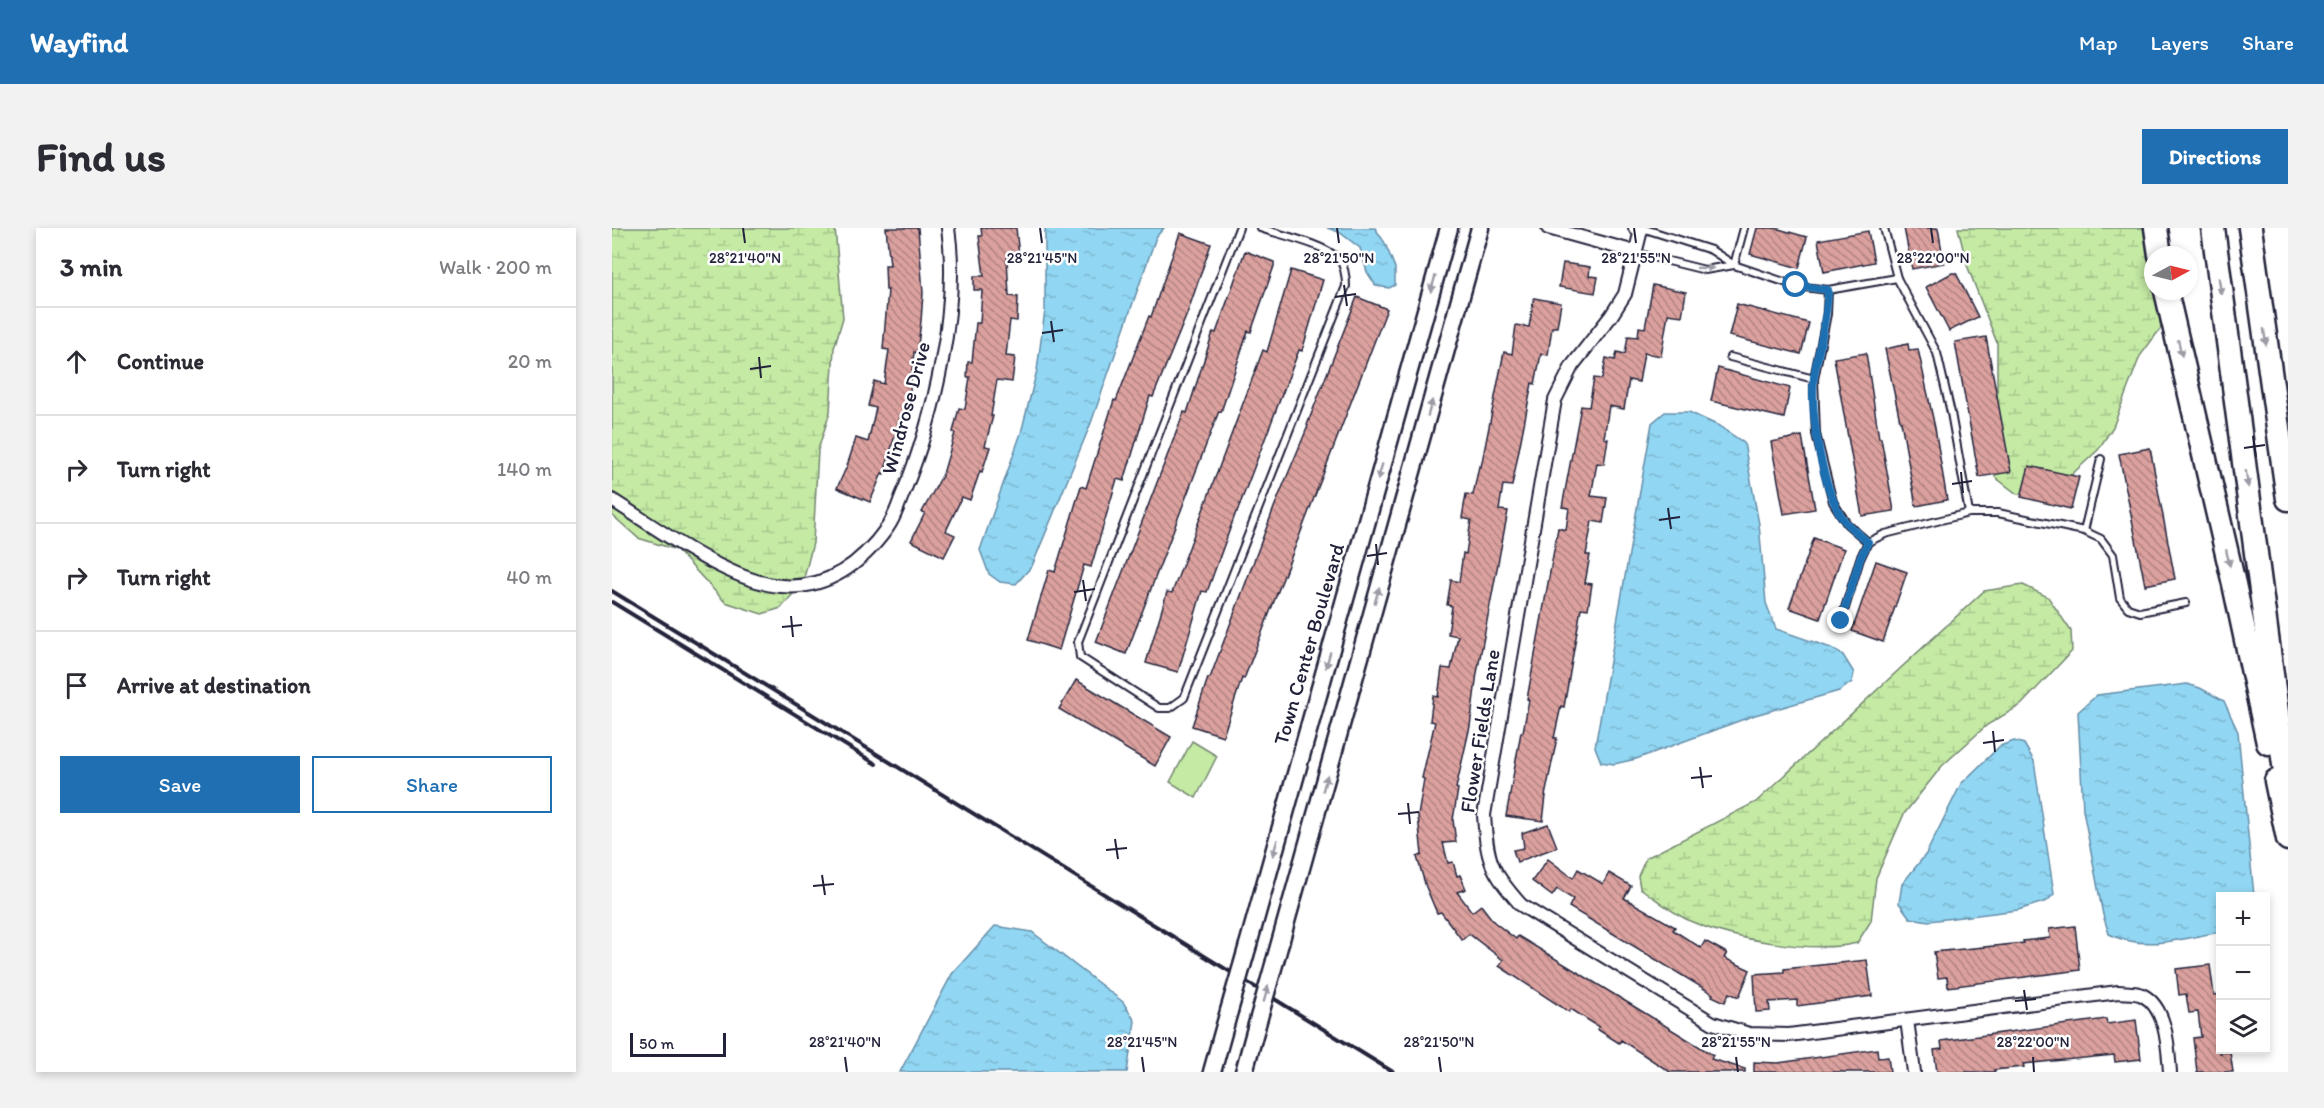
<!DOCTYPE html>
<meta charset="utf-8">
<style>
body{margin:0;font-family:Itim,sans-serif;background:#f2f2f3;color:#2b2b33}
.controls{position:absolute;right:18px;bottom:18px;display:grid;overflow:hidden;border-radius:0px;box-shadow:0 3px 9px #0003}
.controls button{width:54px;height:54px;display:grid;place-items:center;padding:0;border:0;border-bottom:2px solid #e1e1e2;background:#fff;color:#2b2b33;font:30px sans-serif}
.compass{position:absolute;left:1532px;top:18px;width:54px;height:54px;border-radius:50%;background:#fff;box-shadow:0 3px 9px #0003;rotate:83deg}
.scale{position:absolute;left:18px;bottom:15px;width:96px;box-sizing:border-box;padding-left:6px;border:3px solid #22223b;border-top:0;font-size:16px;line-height:21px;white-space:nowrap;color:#22223b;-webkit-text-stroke:4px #fff;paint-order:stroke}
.stop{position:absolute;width:18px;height:18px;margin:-14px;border:4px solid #1f6fb2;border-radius:50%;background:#fff}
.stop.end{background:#1f6fb2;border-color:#fff;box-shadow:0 2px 6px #0008}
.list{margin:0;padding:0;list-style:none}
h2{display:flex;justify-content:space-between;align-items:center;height:78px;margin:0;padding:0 24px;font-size:26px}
h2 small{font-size:20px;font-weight:400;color:#7c7c81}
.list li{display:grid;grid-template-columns:39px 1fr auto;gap:18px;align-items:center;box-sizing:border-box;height:108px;padding:0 24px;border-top:2px solid #e1e1e2}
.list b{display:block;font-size:22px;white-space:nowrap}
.list em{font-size:20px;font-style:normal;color:#7c7c81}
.actions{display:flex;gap:12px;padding:18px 24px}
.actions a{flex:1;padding:14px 0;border:2px solid #1f6fb2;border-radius:0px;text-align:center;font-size:21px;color:#1f6fb2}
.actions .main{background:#1f6fb2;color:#fff}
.icon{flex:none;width:33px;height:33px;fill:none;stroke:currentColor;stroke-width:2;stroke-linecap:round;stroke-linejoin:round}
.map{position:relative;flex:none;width:1676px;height:844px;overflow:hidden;border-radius:0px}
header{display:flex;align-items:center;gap:36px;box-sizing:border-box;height:84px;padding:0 30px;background:#1f6fb2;color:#fff}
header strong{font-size:28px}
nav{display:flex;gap:33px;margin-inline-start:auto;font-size:21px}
.intro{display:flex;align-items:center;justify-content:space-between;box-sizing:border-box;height:144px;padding:0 36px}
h1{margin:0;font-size:42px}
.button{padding:15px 27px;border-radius:0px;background:#1f6fb2;color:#fff;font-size:21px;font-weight:700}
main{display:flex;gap:36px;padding:0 36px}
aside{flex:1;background:#fff;border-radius:0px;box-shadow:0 3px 9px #0003}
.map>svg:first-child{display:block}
.wetland{fill:url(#wetland-marsh);stroke:#738670;stroke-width:1.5}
.garden{fill:#c4eaa4;stroke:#738670;stroke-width:1.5}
.water{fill:url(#water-ripples);stroke:#658ea9;stroke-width:1.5}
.building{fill:url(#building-back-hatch);stroke:#22223b;stroke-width:1.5}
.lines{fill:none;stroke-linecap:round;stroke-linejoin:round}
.lane-casing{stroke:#22223b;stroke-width:10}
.street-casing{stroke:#22223b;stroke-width:16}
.secondary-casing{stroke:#22223b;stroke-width:21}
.highway-casing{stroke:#22223b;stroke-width:27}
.lane{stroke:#fff;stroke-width:6}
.street{stroke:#fff;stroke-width:12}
.secondary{stroke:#fff;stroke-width:16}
.highway{stroke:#fff;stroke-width:22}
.rail{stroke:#22223b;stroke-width:4}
.secondary-bridge-casing{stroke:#22223b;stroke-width:21;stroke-linecap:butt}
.secondary-bridge{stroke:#fff;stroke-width:16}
.oneway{fill:#9c9ca7}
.route{stroke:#1f6fb2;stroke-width:8}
.ticks{fill:none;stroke:#22223b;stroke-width:2}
.labels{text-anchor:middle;stroke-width:5;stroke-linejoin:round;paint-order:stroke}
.street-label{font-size:21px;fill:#22223b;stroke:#fff}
.ticks-label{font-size:15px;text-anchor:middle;fill:#22223b;stroke:#fff;stroke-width:5;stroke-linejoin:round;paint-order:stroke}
</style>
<header>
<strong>Wayfind</strong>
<nav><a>Map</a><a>Layers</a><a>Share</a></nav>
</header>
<div class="intro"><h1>Find us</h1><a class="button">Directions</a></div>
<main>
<aside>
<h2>3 min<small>Walk · 200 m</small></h2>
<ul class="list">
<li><svg class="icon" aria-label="ahead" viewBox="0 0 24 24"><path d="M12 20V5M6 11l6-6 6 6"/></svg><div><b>Continue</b></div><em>20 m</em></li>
<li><svg class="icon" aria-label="right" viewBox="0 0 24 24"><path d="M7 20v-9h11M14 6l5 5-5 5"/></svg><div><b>Turn right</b></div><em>140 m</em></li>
<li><svg class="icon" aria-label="right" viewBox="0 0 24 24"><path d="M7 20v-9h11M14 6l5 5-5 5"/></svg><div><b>Turn right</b></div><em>40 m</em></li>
<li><svg class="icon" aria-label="arrive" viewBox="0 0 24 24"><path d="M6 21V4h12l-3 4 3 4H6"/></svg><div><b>Arrive at destination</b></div></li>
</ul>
<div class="actions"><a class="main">Save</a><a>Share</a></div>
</aside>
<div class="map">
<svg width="1676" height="844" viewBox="0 0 1676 844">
<defs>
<pattern id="wetland-marsh" width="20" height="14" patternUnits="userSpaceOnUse" patternTransform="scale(1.5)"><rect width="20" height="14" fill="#c4eaa4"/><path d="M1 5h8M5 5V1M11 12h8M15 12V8" fill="none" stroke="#a8c88e"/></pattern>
<pattern id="water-ripples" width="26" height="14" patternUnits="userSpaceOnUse" patternTransform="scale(1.5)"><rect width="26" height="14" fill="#91d6f2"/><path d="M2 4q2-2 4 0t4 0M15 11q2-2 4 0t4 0" fill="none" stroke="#7db7d0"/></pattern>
<pattern id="building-back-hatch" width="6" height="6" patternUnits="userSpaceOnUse" patternTransform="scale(1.5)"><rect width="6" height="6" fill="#dba19e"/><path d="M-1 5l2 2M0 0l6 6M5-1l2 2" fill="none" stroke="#b18382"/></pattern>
</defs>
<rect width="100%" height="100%" fill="#fff"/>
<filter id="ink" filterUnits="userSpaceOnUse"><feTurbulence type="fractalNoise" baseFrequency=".0167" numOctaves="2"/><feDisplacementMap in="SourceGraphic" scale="12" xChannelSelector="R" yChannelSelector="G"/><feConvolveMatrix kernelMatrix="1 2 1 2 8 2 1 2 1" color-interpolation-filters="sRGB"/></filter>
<g filter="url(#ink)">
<g class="wetland">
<polygon points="0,0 223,0 231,90 222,120 218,184 206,222 201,315 191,354 169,380 150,386 113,374 65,322 26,310 0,287"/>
<polygon points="1346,0 1536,0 1541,40 1541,63 1544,63 1549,100 1528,128 1501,199 1486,222 1456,250 1430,266 1405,266 1383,249 1379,221 1385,189 1385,115 1355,37"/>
<path d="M1411,357L1436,369L1459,403L1460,423L1409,477L1375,497L1330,538L1292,586L1264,650L1259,693L1245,715C1201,726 1119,711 1078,693C1060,685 1044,671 1028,660L1026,648L1034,630L1144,574L1372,363Z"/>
</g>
<polygon class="garden" points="580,513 605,528 584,570 558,554"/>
<g class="water">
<polygon points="433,0 552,0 544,9 479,195 420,338 404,356 388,354 377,346 368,322 409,205 425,142 433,82"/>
<polygon points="715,0 763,0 773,15 783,40 783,57 777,60 764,58 755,44 748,20 727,4"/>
<polygon points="1053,184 1077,184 1107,198 1132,215 1147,296 1154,375 1164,401 1219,420 1231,427 1242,445 1240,454 1227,463 1143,487 1024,531 1002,536 989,534 983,519 1040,195"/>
<path d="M1575,456L1588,460L1612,473L1626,504L1642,668H1608V704C1571,710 1533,724 1497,706L1491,687L1471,582L1466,484L1485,467Z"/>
<polygon points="1402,513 1412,516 1422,533 1442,666 1435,673 1406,682 1317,693 1298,690 1287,675 1290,656 1314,626 1349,556 1388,518"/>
<polygon points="383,698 420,704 511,774 523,793 515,844 288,844 340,746"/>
</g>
<g class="building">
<polygon points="274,0 306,0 311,65 309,93 305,125 302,124 298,162 292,187 289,186 272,246 270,245 258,274 225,260 235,238 244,210 256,214 264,180 256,178 262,153 272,156 277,122 271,121 276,62 274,62 273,37 278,37"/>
<polygon points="369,0 404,0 407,28 395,30 397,68 406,69 405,93 398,92 394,128 403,129 400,154 385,152 379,188 381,188 373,218 378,219 370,244 368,243 358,272 350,269 334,303 343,307 332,329 299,313 313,285 310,284 331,246 343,205 341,204 347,180 353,181 358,149 355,149 356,134 360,134 364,95 368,95 370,62 362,62 362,48 372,48 367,8 370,8"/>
<polygon points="1145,0 1163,0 1195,9 1187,40 1138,26"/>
<polygon points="1292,0 1326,0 1332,35 1300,41"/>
<polygon points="1256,3 1262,34 1212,44 1206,12"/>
<polygon points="568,5 599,16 575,86 541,169 538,168 512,253 505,251 479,339 472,337 447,422 416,412 437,342 443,344 469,258 474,260 502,172 504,173 537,88 539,89"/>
<polygon points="633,23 662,34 662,38 639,104 636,103 609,184 607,183 514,426 484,414 572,184 575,185 601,104 604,105"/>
<polygon points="951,35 978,39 977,48 986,49 983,65 947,59"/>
<polygon points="679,42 711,52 690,123 687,122 625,284 624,284 595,364 590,363 566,444 534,435 555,364 560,365 651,122 655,124"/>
<polygon points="1340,45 1344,45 1366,89 1337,103 1314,59"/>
<polygon points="1041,57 1074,64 1070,88 1056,86 1049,128 1032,125 1027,154 1017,152 1012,181 997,178 992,210 996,211 992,236 985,235 979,268 995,270 991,295 980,293 974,327 978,327 973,355 980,356 976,381 969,380 952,479 949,478 942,510 945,510 933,568 934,568 931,593 894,588 909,504 911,504 917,472 915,471 946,300 954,302 957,280 950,279 969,178 977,179 982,150 990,151 994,130 1003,132 1005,124 1013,126 1016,108 1026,109 1027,99 1033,100"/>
<polygon points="745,69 775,81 632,451 630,450 611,508 580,498 596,450 598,450 663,277 696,198 695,197"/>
<polygon points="922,70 949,75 945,99 940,99 936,127 929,126 923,156 920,155 900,258 891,257 887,282 896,283 865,445 858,498 844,560 846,561 841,592 844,614 831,615 836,635 841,634 845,648 848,647 854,661 845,664 860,684 869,677 882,694 904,711 906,708 1031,784 1101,827 1099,831 1133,841 1133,844 1058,844 1009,812 1007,815 985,801 987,799 959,781 957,784 887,738 891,732 857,706 850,712 829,684 825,685 814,659 805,629 810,627 806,588 812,551 810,550 823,494 818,493 821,468 826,469 830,440 839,441 846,408 836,406 840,378 835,377 839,352 847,354 851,325 854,326 859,292 850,290 854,266 861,267 867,238 869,239 892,124 900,126 904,97 917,99"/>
<polygon points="1125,76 1197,95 1189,126 1117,108"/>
<polygon points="1374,109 1399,244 1367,249 1343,114"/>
<polygon points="1296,116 1297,122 1306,121 1323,200 1335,272 1304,278 1289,193 1288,193 1273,121"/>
<polygon points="1254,125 1267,210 1269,210 1282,283 1250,288 1222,130"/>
<polygon points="1106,140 1178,160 1172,190 1099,173"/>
<polygon points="1190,208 1203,281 1172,286 1159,214"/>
<polygon points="1538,220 1563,351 1533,357 1507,226"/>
<polygon points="1417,238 1467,249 1459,281 1409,269"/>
<polygon points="1202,310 1232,321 1208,391 1177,380"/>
<polygon points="1264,333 1295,344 1271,414 1240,403"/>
<polygon points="464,452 559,509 543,538 447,481"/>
<polygon points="936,596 945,619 905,634 901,622 912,620 910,605"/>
<polygon points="936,631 961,650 966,641 991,656 997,645 1019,658 1012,670 1063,699 1061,702 1089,720 1093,713 1115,725 1112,730 1138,742 1127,769 1117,765 1113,774 1100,768 1101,766 957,679 961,671 945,661 940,668 920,653"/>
<polygon points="1463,698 1468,742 1336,759 1335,749 1326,750 1322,724 1412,715 1411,713 1438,710 1437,701"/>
<polygon points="1255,732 1260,768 1185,778 1185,772 1157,774 1158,783 1144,784 1142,746 1172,744 1172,741"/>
<polygon points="1598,737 1602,767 1608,766 1608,825 1618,824 1621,844 1585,844 1581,810 1589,809 1586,784 1577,785 1574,766 1567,767 1564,741"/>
<polygon points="1494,791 1495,796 1524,792 1529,831 1503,834 1502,827 1411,836 1412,839 1382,842 1383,844 1325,844 1322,822 1330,821 1329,813"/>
<polygon points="1265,821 1266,830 1276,829 1278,844 1142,844 1142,834 1166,835"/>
</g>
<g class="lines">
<g class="lane-casing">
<g id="lane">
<path d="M627,0L466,414L468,429L547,480H558L572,470L734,58C734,49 733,39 727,31C712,16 669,7 648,0"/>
<polyline points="1030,0 1099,22 1122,37 1184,58 1216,62 1285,50"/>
<polyline points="1272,0 1285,50 1325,125 1339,185 1357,285"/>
<polyline points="1024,25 1093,42 1122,37"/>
<polyline points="1122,37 1132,0"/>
<polyline points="1216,62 1215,86 1202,151 1204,206 1221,274 1235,296 1256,314"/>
<polyline points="1118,129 1202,151"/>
<polyline points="1472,303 1489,231"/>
<polyline points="1229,393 1248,331 1256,314 1273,306 1357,285 1386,285 1472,303 1489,311 1501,327 1508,370 1516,380 1528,384 1574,375"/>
</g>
</g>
<g class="street-casing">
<g id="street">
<polyline points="936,0 1023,24"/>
<path d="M1023,0L1029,2L1013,66L999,88L960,138L943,172L872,587C875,633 878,642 909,677L1101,795L1137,806L1177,807L1506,764C1513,765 1524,764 1530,767C1555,779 1556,820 1558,844"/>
<path d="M0,272C45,300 117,354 169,358C215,362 250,335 275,300C283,290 287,274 292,263C322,190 348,79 336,0"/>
<polyline points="1295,792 1302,844"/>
</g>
</g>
<g class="secondary-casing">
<g id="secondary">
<polyline points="636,717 837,0"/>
<polyline points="663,733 868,0"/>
<polyline points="600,844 617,783"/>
<polyline points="632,844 644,800"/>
</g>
</g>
<g class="highway-casing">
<g id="highway">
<polyline points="1544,0 1548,27"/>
<polyline points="1601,0 1676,567"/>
<polyline points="1638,0 1676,271"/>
<polyline points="1554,63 1622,356 1656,515"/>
<polyline points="1664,553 1676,611"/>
</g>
</g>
<use href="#lane" class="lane"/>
<use href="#street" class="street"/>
<use href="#secondary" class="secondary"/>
<use href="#highway" class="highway"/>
<g class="rail">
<polyline points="0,363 781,844"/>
<polyline points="0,374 264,536"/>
</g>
<g class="secondary-bridge-casing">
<g id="secondary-bridge">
<polyline points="617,783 636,717"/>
<polyline points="644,800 663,733"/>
</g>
</g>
<use href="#secondary-bridge" class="secondary-bridge"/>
</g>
<defs><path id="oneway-solid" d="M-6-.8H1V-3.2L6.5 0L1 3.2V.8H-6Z" transform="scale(1.5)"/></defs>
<g class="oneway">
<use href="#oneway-solid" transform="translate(1093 40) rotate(1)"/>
<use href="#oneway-solid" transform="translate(821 56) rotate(106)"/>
<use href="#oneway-solid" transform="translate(1608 58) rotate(82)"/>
<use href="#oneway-solid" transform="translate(1653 109) rotate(82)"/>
<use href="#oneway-solid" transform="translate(1568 120) rotate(77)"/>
<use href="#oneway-solid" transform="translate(818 180) rotate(-74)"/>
<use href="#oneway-solid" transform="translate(768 244) rotate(106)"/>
<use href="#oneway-solid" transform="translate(1635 251) rotate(82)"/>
<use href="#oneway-solid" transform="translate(1616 330) rotate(77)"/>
<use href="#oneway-solid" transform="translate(765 367) rotate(-74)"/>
<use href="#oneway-solid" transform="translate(716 432) rotate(106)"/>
<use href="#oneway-solid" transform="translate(713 555) rotate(-74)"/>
<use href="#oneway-solid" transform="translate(663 620) rotate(106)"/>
<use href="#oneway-solid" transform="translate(654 766) rotate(-74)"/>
</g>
</g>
<g class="lines" filter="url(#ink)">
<path class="route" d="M1184,57L1216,62C1215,92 1207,119 1202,149C1197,184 1211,268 1235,296C1241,302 1249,308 1256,314L1248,331L1229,393"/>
</g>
<path class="ticks" d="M131,0L133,15M428,0L430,15M725,0L727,15M1022,0L1024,15M1319,0L1321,15M732,57L735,78M723,69L744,66M439,93L442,114M430,105L451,102M147,129L149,150M138,141L159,138M1641,208L1644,229M1632,220L1653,217M1349,244L1351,265M1340,256L1360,253M1056,280L1059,301M1047,292L1068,289M764,316L766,337M755,328L775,325M471,352L474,373M462,364L483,361M179,388L181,409M170,399L190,397M1381,503L1383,524M1371,515L1392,512M1088,539L1091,560M1079,550L1100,548M796,575L798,596M786,586L807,584M503,611L506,631M494,622L515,620M210,647L213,667M201,658L222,656M1412,762L1415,782M1403,773L1424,771M233,829L235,844M530,829L532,844M827,829L829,844M1124,829L1126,844M1421,829L1422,844"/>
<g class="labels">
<g class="street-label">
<text transform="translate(294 180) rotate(-75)" y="7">Windrose Drive</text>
<text transform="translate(697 416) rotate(-74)" y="7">Town Center Boulevard</text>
<text transform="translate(868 503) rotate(-81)" y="7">Flower Fields Lane</text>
</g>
</g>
<g class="ticks-label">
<text x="133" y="35">28°21'40"N</text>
<text x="430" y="35">28°21'45"N</text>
<text x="727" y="35">28°21'50"N</text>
<text x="1024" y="35">28°21'55"N</text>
<text x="1321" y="35">28°22'00"N</text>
<text x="233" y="819">28°21'40"N</text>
<text x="530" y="819">28°21'45"N</text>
<text x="827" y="819">28°21'50"N</text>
<text x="1124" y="819">28°21'55"N</text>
<text x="1421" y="819">28°22'00"N</text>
</g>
</svg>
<div class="controls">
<button>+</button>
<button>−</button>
<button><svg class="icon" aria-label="layers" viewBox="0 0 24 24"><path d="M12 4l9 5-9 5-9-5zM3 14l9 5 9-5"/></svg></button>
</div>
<svg class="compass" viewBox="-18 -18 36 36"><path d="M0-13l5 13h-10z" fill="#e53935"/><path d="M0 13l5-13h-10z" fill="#7c7c81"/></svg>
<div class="scale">50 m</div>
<div class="stop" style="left:1184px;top:57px"></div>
<div class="stop end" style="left:1229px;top:393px"></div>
</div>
</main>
